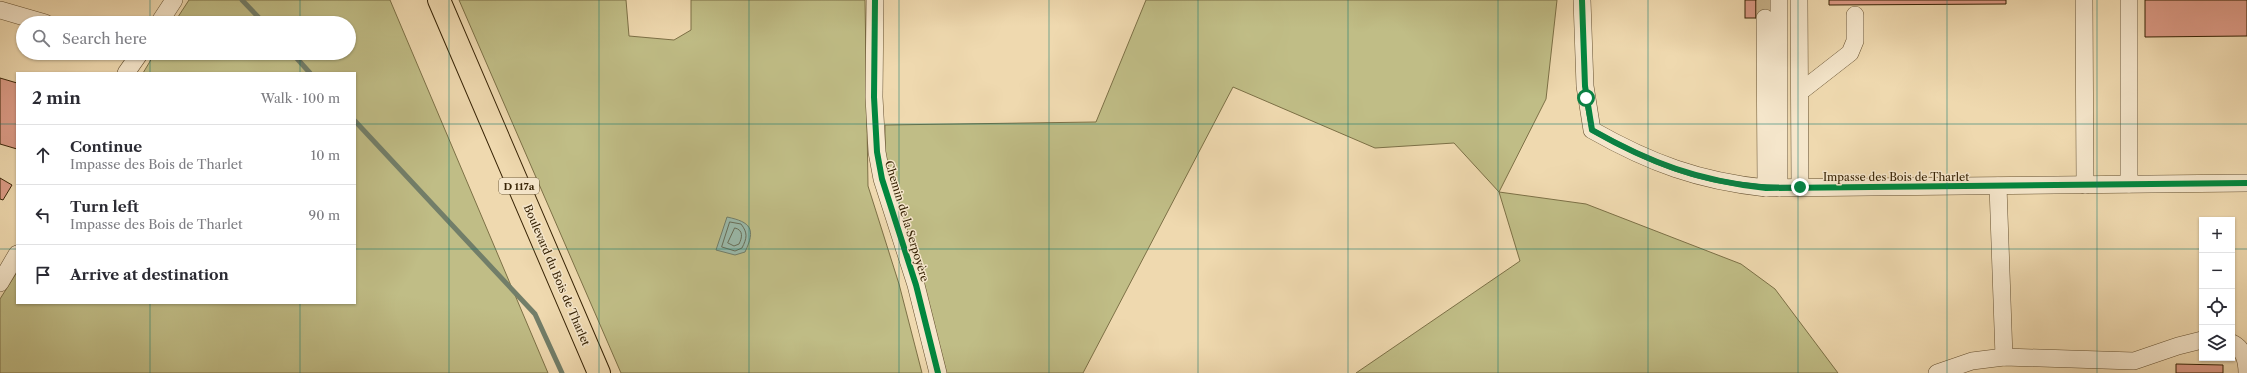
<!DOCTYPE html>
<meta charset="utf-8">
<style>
body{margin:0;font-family:"Libre Caslon Text",serif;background:#f7f7f7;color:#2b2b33}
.controls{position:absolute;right:12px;bottom:12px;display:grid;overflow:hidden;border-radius:0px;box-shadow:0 1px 3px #0004}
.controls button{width:36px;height:36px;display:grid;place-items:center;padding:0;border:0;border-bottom:1px solid #e1e1e2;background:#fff;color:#2b2b33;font:20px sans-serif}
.stop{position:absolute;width:12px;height:12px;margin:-9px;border:3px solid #0b8043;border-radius:50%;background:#fff}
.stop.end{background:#0b8043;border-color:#fff;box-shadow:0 1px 4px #0008}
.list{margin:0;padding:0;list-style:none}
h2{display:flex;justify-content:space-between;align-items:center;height:52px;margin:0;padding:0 16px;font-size:17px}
h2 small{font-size:13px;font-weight:400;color:#7c7c81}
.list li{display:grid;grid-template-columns:26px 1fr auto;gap:12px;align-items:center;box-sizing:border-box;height:60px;padding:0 16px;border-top:1px solid #e1e1e2}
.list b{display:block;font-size:15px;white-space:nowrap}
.list p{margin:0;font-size:13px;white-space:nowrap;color:#7c7c81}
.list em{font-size:13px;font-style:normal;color:#7c7c81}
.icon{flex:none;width:22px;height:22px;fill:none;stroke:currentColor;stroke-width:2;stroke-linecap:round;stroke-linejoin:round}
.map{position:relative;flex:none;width:2247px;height:373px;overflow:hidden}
.search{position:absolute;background:#fff;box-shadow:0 1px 3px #0004;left:16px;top:16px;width:340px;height:44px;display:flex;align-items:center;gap:10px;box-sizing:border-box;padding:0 14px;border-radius:22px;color:#7c7c81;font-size:15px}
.panel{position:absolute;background:#fff;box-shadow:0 1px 3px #0004;left:16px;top:72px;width:340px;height:232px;border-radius:0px}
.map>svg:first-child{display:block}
.green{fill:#c0bd86;stroke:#7c7046}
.water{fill:#9abaab;stroke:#727e69}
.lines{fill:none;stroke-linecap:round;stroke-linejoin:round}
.shore{stroke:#686e58;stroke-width:1}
.stream{stroke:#727e69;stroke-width:5}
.building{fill:#dd9b87;stroke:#372305}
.minor-tunnel{stroke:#cab58d;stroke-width:17;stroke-dasharray:17 8;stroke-linecap:butt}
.minor-casing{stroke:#655030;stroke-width:18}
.major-casing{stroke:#372305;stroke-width:24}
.minor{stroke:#f5e6cb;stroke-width:17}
.major{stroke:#efd9af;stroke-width:22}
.cycleway-casing{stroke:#f5e6cb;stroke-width:8}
.cycleway{stroke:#00873e;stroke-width:6}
.route{stroke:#0b8043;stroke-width:5}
.grid{fill:none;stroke:#0f766e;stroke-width:1;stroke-opacity:0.55}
.labels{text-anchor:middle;stroke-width:3;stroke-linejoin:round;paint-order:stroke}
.shield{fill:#f5e6cb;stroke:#705e40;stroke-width:1}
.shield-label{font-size:10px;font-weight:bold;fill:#372305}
.street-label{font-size:11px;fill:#372305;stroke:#f5e6cb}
</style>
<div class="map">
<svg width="2247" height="373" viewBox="0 0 2247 373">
<rect width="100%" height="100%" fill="#efd9af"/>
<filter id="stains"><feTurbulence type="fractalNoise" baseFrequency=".005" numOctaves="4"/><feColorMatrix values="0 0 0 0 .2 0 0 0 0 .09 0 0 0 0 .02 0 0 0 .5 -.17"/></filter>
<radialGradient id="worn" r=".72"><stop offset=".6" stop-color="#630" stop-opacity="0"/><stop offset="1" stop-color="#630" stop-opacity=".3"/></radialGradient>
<g class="green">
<polygon points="189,0 390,0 548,373 0,373 0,299 17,272 17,303 355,303 355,73 143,73 155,53 349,53 349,23 174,23"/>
<polygon points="459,0 626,0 629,36 674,40 691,30 691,0 865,0 868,186 899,284 922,373 621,373"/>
<polygon points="1146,0 1557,0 1546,99 1499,192 1586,204 1741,264 1775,289 1838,373 1356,373 1520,261 1499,192 1454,143 1375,148 1233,87 1083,373 943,373 885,170 885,125 1096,122"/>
</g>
<path class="water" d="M727,217C751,222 756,229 745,252L735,255L716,250Z"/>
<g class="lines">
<g class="shore">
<path d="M730,222L741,224C748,233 747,238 742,248L735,251L722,247Z"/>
<path d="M735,228C744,230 742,238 739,244L734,246L728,243Z"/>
</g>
<g class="stream">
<polyline points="242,0 264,23"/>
<polyline points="292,53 310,73"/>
<polyline points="355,121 535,314 562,373"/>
</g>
</g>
<g class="building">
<rect x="1745" y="0" width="11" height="18"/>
<rect x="1756" y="0" width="18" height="18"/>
<polygon points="1829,0 2006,0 2006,4 1829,5"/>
<polygon points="2145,0 2247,0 2247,36 2145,37"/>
<polygon points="0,78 17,83 17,149 0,144"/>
<polygon points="0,178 12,185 3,200 0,199"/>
<polygon points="2176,364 2223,365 2223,373 2176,373"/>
</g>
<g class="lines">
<polyline class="minor-tunnel" points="1765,0 1765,18"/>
<g class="minor-casing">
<g id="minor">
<polyline points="875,0 874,97 877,152 882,179 916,285 938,373"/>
<path d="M1582,0L1585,86L1592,130C1650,163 1699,181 1766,188L2247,183"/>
<polyline points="1799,0 1800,187"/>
<polyline points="2084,0 2085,185"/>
<polyline points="0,10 45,23"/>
<polyline points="1765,18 1766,188"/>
<polyline points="159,23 174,0"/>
<polyline points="126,73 140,53"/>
<polyline points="1800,92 1850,53 1855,41 1855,15"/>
<polyline points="2129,184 2129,0"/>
<polyline points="1998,186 2004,357"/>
<polyline points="1779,188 1779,0"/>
<polyline points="0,283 17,254"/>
<path d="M2232,343C2243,348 2247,361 2247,373"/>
<polyline points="1937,373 1972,361 2004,357 2134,361 2178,346 2202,340"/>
</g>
</g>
<g class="major-casing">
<polyline id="major" points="439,0 599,373"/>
</g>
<use href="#minor" class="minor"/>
<use href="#major" class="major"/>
<g class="cycleway-casing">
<g id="cycleway">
<polyline points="875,0 874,97 877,152 882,179 916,285 938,373"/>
<path d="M1582,0L1585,86L1592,130C1650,163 1699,181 1766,188L2247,183"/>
</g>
</g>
<use href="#cycleway" class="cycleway"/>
</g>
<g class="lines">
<path class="route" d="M1586,98L1592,130C1661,169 1720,190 1800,187"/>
</g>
<path class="grid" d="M150,0V23M300,0V23M449,0V373M599,0V373M749,0V373M899,0V373M1049,0V373M1198,0V373M1348,0V373M1498,0V373M1648,0V373M1798,0V373M1947,0V373M2097,0V373M150,53V73M300,53V73M0,124H17M355,124H2247M0,249H17M355,249H2202M2232,249H2247M150,303V373M300,303V373"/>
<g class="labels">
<rect class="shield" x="499" y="178" width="40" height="16" rx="3"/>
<g class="shield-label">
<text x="519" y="190">D 117a</text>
</g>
<g class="street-label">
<text x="1896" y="181">Impasse des Bois de Tharlet</text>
<text transform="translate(907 221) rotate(73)" y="4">Chemin de la Serpoyère</text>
<text transform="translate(557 275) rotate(67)" y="4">Boulevard du Bois de Tharlet</text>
</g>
</g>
<rect width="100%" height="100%" filter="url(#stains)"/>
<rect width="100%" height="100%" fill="url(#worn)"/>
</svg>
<div class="controls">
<button>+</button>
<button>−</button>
<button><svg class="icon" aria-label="locate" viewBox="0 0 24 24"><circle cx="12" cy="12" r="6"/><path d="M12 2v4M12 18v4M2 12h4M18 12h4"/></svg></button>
<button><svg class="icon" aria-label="layers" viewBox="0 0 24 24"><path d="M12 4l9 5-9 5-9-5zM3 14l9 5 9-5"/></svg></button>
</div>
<div class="stop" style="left:1586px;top:98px"></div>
<div class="stop end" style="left:1800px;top:187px"></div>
<div class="search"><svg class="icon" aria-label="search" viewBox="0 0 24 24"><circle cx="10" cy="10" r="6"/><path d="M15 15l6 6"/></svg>Search here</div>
<section class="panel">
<h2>2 min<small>Walk · 100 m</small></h2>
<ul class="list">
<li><svg class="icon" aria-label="ahead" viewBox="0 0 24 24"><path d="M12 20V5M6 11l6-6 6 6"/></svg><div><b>Continue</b><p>Impasse des Bois de Tharlet</p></div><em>10 m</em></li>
<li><svg class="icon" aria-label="left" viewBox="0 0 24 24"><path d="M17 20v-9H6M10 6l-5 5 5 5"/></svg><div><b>Turn left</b><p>Impasse des Bois de Tharlet</p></div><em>90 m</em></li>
<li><svg class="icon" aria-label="arrive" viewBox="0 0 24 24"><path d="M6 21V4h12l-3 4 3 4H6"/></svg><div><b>Arrive at destination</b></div></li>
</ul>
</section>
</div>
